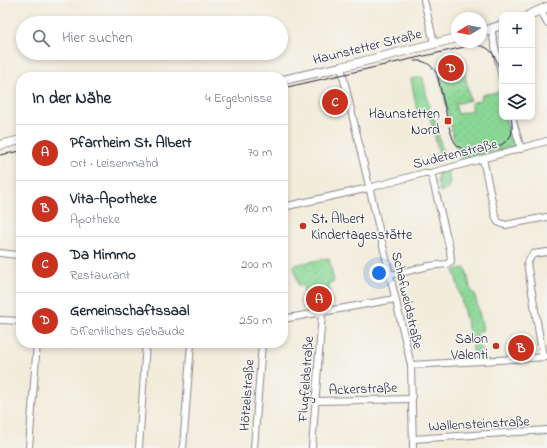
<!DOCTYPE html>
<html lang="de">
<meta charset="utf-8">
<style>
body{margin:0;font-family:"Indie Flower",sans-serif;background:#f2f2f3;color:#1f2937}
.controls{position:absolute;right:12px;top:12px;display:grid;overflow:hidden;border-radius:8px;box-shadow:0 2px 6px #0003}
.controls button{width:36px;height:36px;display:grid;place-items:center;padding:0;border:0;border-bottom:1px solid #e0e1e3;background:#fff;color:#1f2937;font:20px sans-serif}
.compass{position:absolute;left:451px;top:12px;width:36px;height:36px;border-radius:50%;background:#fff;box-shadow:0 2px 6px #0003;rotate:260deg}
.you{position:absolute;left:379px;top:273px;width:14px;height:14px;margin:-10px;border:3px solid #fff;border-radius:50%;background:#1a73e8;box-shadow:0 0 0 6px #1a73e833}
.badge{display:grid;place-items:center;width:26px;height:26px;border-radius:50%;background:#c8321e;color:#fff;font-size:13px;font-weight:700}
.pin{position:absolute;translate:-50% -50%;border:2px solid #fff;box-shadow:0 1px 4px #0006}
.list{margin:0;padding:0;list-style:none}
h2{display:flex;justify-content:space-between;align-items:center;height:52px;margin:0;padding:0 16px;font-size:17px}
h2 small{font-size:13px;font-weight:400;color:#747a83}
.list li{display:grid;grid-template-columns:26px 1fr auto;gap:12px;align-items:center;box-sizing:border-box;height:56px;padding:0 16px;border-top:1px solid #e0e1e3}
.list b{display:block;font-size:15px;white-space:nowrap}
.list p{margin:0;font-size:13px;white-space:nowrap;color:#747a83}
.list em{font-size:13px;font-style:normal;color:#747a83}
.icon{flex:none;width:22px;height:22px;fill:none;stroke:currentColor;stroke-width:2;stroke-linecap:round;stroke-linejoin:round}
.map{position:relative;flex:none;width:547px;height:448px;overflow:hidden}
.search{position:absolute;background:#fff;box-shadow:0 2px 6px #0003;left:16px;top:16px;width:272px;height:44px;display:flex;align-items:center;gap:10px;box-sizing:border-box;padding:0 14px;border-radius:22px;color:#747a83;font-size:15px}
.panel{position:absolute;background:#fff;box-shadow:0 2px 6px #0003;left:16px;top:72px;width:272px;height:276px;border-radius:16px}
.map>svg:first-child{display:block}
.grass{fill:url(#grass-dots);stroke:#567d68}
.park{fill:url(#park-crowns);stroke:#567d68}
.garden{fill:#8bd896;stroke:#567d68}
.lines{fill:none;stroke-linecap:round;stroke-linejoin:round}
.street-casing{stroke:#8a878b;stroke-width:8}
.secondary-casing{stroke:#8a878b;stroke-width:10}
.street{stroke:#fff;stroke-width:6}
.secondary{stroke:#fff;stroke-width:8}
.tram{stroke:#22223b;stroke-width:1}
.poi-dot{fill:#c8321e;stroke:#f6f6f2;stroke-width:1.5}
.labels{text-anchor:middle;stroke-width:3;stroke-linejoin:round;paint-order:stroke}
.street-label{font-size:14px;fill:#22223b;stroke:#f6f6f2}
.poi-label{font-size:14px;fill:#22223b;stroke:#f6f6f2;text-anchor:end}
</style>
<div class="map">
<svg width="547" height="448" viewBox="0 0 547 448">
<defs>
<pattern id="grass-dots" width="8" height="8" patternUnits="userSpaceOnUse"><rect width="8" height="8" fill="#8bd896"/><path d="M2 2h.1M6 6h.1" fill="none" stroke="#78b982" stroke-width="1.8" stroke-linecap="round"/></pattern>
<pattern id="park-crowns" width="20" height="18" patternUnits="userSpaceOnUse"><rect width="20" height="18" fill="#8bd896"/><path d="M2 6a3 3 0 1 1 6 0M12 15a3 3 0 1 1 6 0" fill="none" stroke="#78b982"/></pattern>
</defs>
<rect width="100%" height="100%" fill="#f6f6f2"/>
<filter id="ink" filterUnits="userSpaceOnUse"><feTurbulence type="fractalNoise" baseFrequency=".025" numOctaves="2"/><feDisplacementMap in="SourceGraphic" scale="8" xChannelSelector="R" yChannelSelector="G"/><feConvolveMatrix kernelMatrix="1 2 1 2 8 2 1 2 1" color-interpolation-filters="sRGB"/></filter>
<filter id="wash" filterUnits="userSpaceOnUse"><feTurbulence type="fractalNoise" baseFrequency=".012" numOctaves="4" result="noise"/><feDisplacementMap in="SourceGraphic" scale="16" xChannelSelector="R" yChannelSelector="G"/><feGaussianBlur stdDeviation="0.9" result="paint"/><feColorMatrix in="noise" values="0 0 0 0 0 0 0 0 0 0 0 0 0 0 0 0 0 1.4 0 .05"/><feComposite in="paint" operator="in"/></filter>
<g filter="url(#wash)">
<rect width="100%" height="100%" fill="#f2ecdb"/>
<g class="grass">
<polygon points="464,70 470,100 455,104 458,114 473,110 471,103 481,100 482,95 502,91 502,117 510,117 509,123 510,124 515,146 460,159 458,149 456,149 440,76"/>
<polygon points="329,258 334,282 328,283 330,292 305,296 303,285 298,285 294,265"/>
<polygon points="466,268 470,288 475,295 483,330 477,332 482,352 474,353 454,270"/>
</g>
<polygon class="park" points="448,170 450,182 448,189 440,192 437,181 438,173"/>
<g class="garden">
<polygon points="423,77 430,112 418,115 411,79"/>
<polygon points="434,117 444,157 440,158 430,118"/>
</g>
</g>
<g filter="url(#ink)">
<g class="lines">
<g class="street-casing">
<g id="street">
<polyline points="424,0 434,43"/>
<polyline points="541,10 547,23"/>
<polyline points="491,29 502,77"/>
<polyline points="341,67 411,365 413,448"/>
<polyline points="512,117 521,149"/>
<polyline points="483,159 495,215 498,222 505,225 547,217"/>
<polyline points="283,207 369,188 424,173 431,173 547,141"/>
<polyline points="0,253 17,255"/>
<polyline points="390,275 429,266 447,264 451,261 450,250 431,173"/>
<polyline points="283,319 395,299"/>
<polyline points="0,320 21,321"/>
<polyline points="543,357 527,263 533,254 547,252"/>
<polyline points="411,365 547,357"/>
<polyline points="316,401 412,399"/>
<polyline points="413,439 547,430"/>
<polyline points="29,448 37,343"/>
<polyline points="139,448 146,343"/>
<polyline points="183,448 191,343"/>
<polyline points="254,448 262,343"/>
<polyline points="312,448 322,313"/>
</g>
</g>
<g class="secondary-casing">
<g id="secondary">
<polyline points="529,15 547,7"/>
<polyline points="481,32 502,25"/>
<polyline points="283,80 341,67 457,38"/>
<polyline points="0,145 21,140"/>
</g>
</g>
<use href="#street" class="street"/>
<use href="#secondary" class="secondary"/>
<g class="tram">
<path d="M414,61C425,60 431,64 437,74L448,121"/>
<path d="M283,88L473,45C496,45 497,62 502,80"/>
<path d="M449,127C451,132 452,139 456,144C467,158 503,151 511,135C513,129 512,123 511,117"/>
<polyline points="0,155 21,151"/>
</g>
</g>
</g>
<g class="poi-dot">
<rect x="444" y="117" width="8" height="8" rx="2"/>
<circle cx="303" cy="226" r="4"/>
<circle cx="496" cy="346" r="4"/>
</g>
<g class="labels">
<g class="street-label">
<text transform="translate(367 46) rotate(-14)" y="5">Haunstetter Straße</text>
<text transform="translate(455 153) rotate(-14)" y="5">Sudetenstraße</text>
<text transform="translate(408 300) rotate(77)" y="5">Schafweidstraße</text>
<text transform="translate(305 379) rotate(-86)" y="5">Flugfeldstraße</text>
<text transform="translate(363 388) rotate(-2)" y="5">Ackerstraße</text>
<text transform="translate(246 395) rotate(-86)" y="5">Hötzelstraße</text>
<text transform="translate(479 423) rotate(-3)" y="5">Wallensteinstraße</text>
</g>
<g class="poi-label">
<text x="440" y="118">Haunstetten<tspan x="440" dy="16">Nord</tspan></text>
<text x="311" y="223" text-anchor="start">St. Albert<tspan x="311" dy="16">Kindertagesstätte</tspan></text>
<text x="488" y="343">Salon<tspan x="488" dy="16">Valenti</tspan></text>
</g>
</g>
</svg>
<div class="controls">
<button>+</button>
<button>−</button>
<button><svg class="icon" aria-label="layers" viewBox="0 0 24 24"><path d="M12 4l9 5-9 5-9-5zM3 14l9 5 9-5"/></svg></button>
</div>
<svg class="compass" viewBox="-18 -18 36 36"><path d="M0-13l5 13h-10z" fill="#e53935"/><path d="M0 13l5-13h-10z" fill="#747a83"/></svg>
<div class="you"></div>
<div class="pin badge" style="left:319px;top:299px">A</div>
<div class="pin badge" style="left:521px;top:348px">B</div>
<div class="pin badge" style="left:335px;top:102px">C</div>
<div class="pin badge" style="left:451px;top:68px">D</div>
<div class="search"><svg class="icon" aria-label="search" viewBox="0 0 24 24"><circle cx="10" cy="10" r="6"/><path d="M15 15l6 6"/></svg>Hier suchen</div>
<section class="panel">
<h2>In der Nähe<small>4 Ergebnisse</small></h2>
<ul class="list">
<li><span class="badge">A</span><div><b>Pfarrheim St. Albert</b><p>Ort · Leisenmahd</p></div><em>70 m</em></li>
<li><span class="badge">B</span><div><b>Vita-Apotheke</b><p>Apotheke</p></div><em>180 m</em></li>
<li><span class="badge">C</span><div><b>Da Mimmo</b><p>Restaurant</p></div><em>200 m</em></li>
<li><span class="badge">D</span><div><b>Gemeinschaftssaal</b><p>Öffentliches Gebäude</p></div><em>250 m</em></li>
</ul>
</section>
</div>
